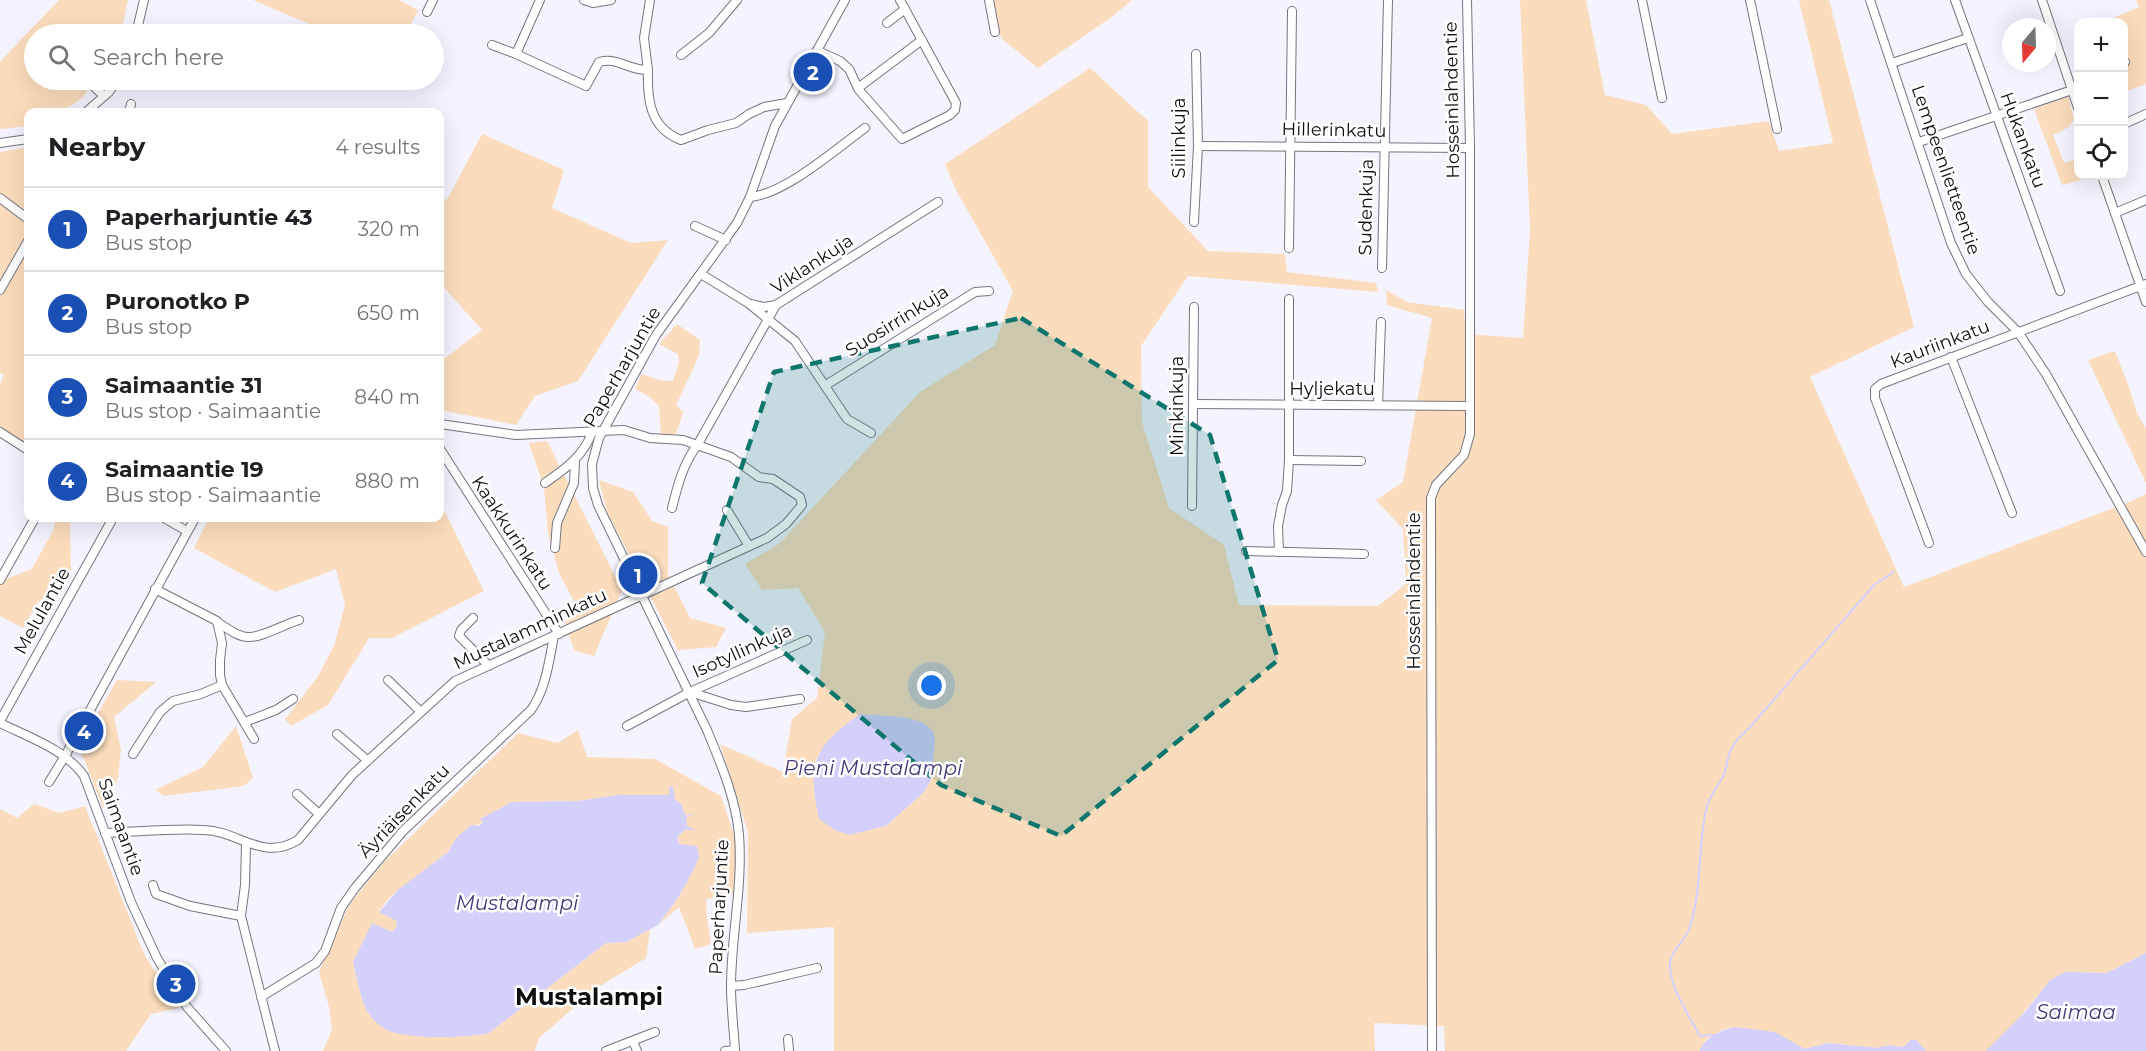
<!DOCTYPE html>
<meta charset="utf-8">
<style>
body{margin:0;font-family:Montserrat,sans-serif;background:#f6f6f6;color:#202124}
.controls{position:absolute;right:18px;top:18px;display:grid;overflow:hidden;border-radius:12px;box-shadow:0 6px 24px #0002}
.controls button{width:54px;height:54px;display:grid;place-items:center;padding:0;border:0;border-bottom:2px solid #e0e0e0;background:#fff;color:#202124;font:30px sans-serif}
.compass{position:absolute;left:2002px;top:18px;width:54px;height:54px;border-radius:50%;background:#fff;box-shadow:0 6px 24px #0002;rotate:199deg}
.you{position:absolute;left:932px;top:686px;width:21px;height:21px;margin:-15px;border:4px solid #fff;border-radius:50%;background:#1a73e8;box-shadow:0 0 0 9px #1a73e833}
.badge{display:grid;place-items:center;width:39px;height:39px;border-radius:50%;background:#1a73e8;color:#fff;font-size:20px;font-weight:700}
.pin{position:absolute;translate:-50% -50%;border:3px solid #fff;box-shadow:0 2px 6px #0006}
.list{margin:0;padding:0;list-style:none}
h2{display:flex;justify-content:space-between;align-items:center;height:78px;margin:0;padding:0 24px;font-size:26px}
h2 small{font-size:20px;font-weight:400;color:#757577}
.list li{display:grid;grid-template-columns:39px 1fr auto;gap:18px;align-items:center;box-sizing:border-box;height:84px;padding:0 24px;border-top:2px solid #e0e0e0}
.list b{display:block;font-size:22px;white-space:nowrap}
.list p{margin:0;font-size:20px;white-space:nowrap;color:#757577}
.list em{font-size:20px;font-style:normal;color:#757577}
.icon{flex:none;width:33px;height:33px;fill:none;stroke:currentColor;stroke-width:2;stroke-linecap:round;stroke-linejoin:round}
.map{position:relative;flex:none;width:2146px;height:1051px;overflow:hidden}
.search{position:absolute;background:#fff;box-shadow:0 6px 24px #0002;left:24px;top:24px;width:420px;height:66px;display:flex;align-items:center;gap:15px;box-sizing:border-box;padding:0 21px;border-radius:33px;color:#757577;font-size:22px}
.panel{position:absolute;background:#fff;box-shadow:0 6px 24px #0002;left:24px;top:108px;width:420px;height:414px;border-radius:12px}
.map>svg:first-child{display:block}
.green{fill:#fbddbd;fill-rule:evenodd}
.water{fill:#d4d0fc}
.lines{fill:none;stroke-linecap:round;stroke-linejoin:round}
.stream{stroke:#d4d0fc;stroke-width:2}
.minor-casing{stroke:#76757f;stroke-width:10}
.minor{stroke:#fff;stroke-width:8}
.marked{fill:#0f766e;fill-opacity:0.2;stroke:#0f766e;stroke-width:4.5;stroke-dasharray:12 8;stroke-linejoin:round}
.labels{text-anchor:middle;stroke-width:5;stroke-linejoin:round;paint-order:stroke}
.street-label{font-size:18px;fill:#0f0f12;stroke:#fff}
.water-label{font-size:20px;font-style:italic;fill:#453979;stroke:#fff}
.district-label{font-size:24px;font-weight:bold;fill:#0f0f12;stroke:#fff}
</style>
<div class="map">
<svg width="2146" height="1051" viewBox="0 0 2146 1051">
<rect width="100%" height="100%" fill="#f4f3fe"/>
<g class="green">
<path d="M59,0H128L121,34H34V80H73L79,85L84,86L87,91C77,108 47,118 29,109L28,126L0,129V62Z"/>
<polygon points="253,0 399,0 418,10 406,34 346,34 321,29"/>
<polygon points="993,0 1132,0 1113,16 1038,68 1001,38"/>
<path d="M1520,0H1586L1605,95L1646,105L1672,134L1769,121L1779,151L1833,143L1799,0H1829L1914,327L1810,377L1904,587L2127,503L2146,494V953L2107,973L2065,972L2039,994L2006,1034L1986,1051H1926L1911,1040L1903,1047L1889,1045L1876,1048L1828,1043L1805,1049L1754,1030L1735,1027L1722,1030L1706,1040L1699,1051H1445L1444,1026L1374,1023L1375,1051H834V927L747,933L748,832L720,744L783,772L792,719L817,698L825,632L798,588L762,590L745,564L779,544L920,392L995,345L1013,291L956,190L945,164L1090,68L1148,121V187L1208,251L1285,254L1287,272L1376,283L1378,292L1188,276L1141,346L1142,422L1169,508L1224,545L1239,605L1378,606L1406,584L1403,529L1376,500L1403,482L1432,318L1387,305L1386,290L1407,302L1464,310L1466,334L1523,338L1530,230ZM935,741L931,780L923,793L886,826L815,801L814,778L816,759Z"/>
<polygon points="2136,0 2146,0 2146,84 2124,92 2124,22 2114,22 2113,18 2139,7"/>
<polygon points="2068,96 2074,119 2069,127 2053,135 2064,163 2078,159 2078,176 2093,176 2093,177 2062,185 2034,109"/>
<polygon points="482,134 564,170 552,208 631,243 668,240 578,381 535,396 516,425 440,410 440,362 482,330 440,283 440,203 448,198"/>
<polygon points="28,147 28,446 0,428 0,385 4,375 0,373 0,152"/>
<polygon points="677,324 700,340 699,356 676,405 683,412 676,434 661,435 659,406 650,397 635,389 642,374 659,380 673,381 679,362 678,354 659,344"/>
<polygon points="2115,351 2129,387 2137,414 2146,428 2146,483 2088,360"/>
<polygon points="547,441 622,590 594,656 575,651 565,625 575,603 559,573 548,532 544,488 529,443"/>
<polygon points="599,480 633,492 652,521 668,527 668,574 690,618 726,628 716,647 678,650 607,512"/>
<polygon points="440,502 484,591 392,638 369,638 328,705 291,726 285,719 317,678 334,646 345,605 336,569 275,592 194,548 209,518 440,518"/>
<polygon points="56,518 70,518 71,570 48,595 38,602 23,628 0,616 0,581 32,569 54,529"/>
<polygon points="117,680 156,682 114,717 121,750 118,779 103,808 79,746"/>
<polygon points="236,726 253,778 244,786 164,796 155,790 203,767"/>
<path d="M578,730L587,757L655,759L721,796L734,835L737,864L735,894L706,899L707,918L711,944L695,949L679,907L658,925L678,898L699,857L679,844L678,836L686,829L693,830L687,827L686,818L692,814L686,816L681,804L675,799L673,787L669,786V795H619L577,801L512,802L481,820L483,822L457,837L448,852L389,898L379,911L397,921L396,928L353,962C357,978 360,997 367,1011C382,1039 461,1039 489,1033L606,943L626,942L650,929L646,958L595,989L539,1038L535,1051H323L332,1030L329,1007L319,972L349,905L384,862L518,733L558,743Z"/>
<polygon points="34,804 59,813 85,806 144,954 179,1008 151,1014 126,1051 0,1051 0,809 17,818"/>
</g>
<g class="water">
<path d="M860,714L903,717L922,722L933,731L935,741L931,780L923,793L886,826L849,835L835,830L819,819C807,763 814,746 860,714Z"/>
<path d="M669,786L673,787L675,799L681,804L686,816L696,813L686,818L687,826L697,831L686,829L678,836L679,844L697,846L699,857L693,871L678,898L658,925L626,942L606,943L489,1033C466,1038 414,1039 392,1032C383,1029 372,1020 367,1011C360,998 357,978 353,962L372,923L392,932L396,928L397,921L379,912L399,889L448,852L457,837L471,825L479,826L483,822L480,819L512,802L577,801L619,795H669Z"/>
<polygon points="2146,953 2146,1051 1986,1051 2025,1012 2050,980 2065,972 2107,973"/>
<path d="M1735,1027L1775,1032L1805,1049L1828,1043L1876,1048L1889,1045L1903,1047L1911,1040H1917L1926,1051H1699C1707,1036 1719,1031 1735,1027Z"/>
</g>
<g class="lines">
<path class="stream" d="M1714,1035L1700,1036C1690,1019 1672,989 1670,969C1668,952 1684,943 1689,929C1703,889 1697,846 1707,806C1710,794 1720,785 1724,774C1727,767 1727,759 1730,752C1734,741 1742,735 1750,727L1875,584L1894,572"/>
<g class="minor-casing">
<g id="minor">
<polyline points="584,0 593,3 611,0"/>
<polyline points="989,0 995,32"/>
<polyline points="1642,0 1662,98"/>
<polyline points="1750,0 1777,129"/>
<polyline points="1870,0 1951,243 1966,274 1988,302 2018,332 2046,374 2146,552"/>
<polyline points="1955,0 2060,291"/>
<polyline points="2042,0 2078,108"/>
<polyline points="427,12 433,0"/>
<polyline points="887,23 905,9"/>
<polyline points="136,34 144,0"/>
<path d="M492,45L516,54L586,86L599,62C620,57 626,70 648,70C647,100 650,128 681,140L708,130L736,123L749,114L764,107L787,103"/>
<polyline points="818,51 840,61 849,69 859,90 902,139 950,115 955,110 956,103 900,0"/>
<polyline points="516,54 540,0"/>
<polyline points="681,55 709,33 737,0"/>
<polyline points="1892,63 1968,38"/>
<polyline points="2124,64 2125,62"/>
<polyline points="648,70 644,38 650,0"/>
<polyline points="87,80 104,96"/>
<polyline points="858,88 922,40"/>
<polyline points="86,112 109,92 117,80"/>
<polyline points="129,112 131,104"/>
<polyline points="2124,124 2146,114"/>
<polyline points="1919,142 2078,88"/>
<polyline points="0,143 28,139"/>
<polyline points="1198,146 1470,148"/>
<polyline points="2102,176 2146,302"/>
<path d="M750,197C785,194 836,149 865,128"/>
<polyline points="0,198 28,219"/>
<polyline points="2115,213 2146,200"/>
<polyline points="1194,222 1198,146 1196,54"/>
<polyline points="695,226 726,240"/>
<polyline points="1289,248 1292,11"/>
<polyline points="1382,268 1388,0"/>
<polyline points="701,274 748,303 795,341 847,419 871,433"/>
<polyline points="0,290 28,241"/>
<polyline points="751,304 764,307 776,305"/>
<polyline points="1951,357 2012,513"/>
<polyline points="826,385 975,292 989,291"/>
<polyline points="1193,404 1470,406"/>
<polyline points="1378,405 1381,322"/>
<polyline points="0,432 28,450"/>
<polyline points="440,449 559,634"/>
<polyline points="1289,460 1361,461"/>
<path d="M545,483C565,469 584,456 592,432"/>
<polyline points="1192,506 1194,307"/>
<path d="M672,508C678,484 683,464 698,444L776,305L938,202"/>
<polyline points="727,510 749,546"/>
<polyline points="164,518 187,531"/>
<polyline points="1929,543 1875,398 1875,389 1881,384 2146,284"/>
<polyline points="555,548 557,523 574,483 575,461"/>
<polyline points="1246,551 1364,554"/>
<polyline points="1279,552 1278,526 1282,505 1287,491 1289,460 1289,299"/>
<polyline points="0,580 35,518"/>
<polyline points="155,589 217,621 222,643 220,660 220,675 222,685 254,739"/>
<polyline points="473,618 461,630 459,636 489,666"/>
<path d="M217,622C226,627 237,637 248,637C261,638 285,624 299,620"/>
<polyline points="388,680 421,712"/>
<polyline points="690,692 731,705 746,707 800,699"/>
<polyline points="0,721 113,518"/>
<polyline points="245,722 276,710 293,699"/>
<path d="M0,723C28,737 65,749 84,776L131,902L157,958L187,1007L226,1051"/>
<polyline points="627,726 690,692 807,640"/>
<polyline points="337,734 367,760"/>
<polyline points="133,754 160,712 173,701 201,694 222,685"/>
<polyline points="49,782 65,756 195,518"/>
<polyline points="297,794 319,814"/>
<path d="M105,833C138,832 172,828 204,830C239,831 262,862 298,840L352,775L455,681L767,538L786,524L802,505L800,497L773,479L759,477L731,457L683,440L650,438L624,430L516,435L440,424"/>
<polyline points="246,844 245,885 241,916 275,1051"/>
<polyline points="153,885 156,894 190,906 241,916"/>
<polyline points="731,986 744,985 817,968"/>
<path d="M261,997L316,963L325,951L341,908L355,888L403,831L531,710C546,689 549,661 554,636"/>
<polyline points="788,1039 789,1051"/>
<polyline points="633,1041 637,1051"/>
<polyline points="606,1051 655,1032"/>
<polyline points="725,1051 735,1050"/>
<path d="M735,1051C734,1030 731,1008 731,987C731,936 743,886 739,835C736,799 721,764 707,730L598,505L593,488L592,464L599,438L656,335L737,223L750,197L775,126L845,0"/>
<polyline points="1432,1051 1431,498 1436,485 1464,455 1470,434 1470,148 1467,0"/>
</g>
</g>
<use href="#minor" class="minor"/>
</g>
<path class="marked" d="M1021,318L1210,435L1278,660L1061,836L941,785L702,583L774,372Z"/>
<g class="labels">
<g class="street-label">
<text transform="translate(1452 100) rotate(-91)" y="6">Hosseinlahdentie</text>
<text transform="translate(1334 130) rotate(1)" y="6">Hillerinkatu</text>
<text transform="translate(1179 138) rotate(-90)" y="6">Siilinkuja</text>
<text transform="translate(2023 140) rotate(70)" y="6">Hukankatu</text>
<text transform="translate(1946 170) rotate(71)" y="6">Lempeenlietteentie</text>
<text transform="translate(1366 207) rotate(-89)" y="6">Sudenkuja</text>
<text transform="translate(812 264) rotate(-33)" y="6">Viklankuja</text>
<text transform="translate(897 321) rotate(-32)" y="6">Suosirrinkuja</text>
<text transform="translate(1940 344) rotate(-21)" y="6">Kauriinkatu</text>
<text transform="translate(622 367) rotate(-60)" y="6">Paperharjuntie</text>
<text x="1332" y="395">Hyljekatu</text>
<text transform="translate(1177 406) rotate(-90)" y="6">Minkinkuja</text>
<text transform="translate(512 533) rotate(57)" y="6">Kaakkurinkatu</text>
<text transform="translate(1414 591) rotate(-90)" y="6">Hosseinlahdentie</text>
<text transform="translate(42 611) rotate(-61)" y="6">Melulantie</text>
<text transform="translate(530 629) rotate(-25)" y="6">Mustalamminkatu</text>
<text transform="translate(742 651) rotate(-24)" y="6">Isotyllinkuja</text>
<text transform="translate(404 811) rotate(-46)" y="6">Äyriäisenkatu</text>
<text transform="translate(121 827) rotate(70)" y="6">Saimaantie</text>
<text transform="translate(719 907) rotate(-87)" y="6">Paperharjuntie</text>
</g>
<g class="water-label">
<text x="873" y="775">Pieni Mustalampi</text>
<text x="517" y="910">Mustalampi</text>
<text x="2076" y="1019">Saimaa</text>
</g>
<g class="district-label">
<text x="589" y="1005">Mustalampi</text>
</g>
</g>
</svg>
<div class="controls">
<button>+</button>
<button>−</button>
<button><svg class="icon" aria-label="locate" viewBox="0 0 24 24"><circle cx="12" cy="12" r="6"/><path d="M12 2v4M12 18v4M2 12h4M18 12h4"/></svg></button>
</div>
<svg class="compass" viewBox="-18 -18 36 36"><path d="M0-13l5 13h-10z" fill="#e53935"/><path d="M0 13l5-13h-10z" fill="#757577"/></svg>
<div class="you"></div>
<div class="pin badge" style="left:638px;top:575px;background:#1a4fb4">1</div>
<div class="pin badge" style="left:813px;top:72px;background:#1a4fb4">2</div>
<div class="pin badge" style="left:176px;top:984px;background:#1a4fb4">3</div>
<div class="pin badge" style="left:84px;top:731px;background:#1a4fb4">4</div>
<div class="search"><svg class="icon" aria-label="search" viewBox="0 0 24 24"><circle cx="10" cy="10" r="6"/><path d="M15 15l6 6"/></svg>Search here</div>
<section class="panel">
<h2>Nearby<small>4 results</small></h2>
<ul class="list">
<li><span class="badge" style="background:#1a4fb4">1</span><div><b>Paperharjuntie 43</b><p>Bus stop</p></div><em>320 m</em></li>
<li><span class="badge" style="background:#1a4fb4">2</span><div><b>Puronotko P</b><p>Bus stop</p></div><em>650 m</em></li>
<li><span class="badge" style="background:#1a4fb4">3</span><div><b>Saimaantie 31</b><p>Bus stop · Saimaantie</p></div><em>840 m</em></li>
<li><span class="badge" style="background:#1a4fb4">4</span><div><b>Saimaantie 19</b><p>Bus stop · Saimaantie</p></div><em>880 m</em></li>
</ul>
</section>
</div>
